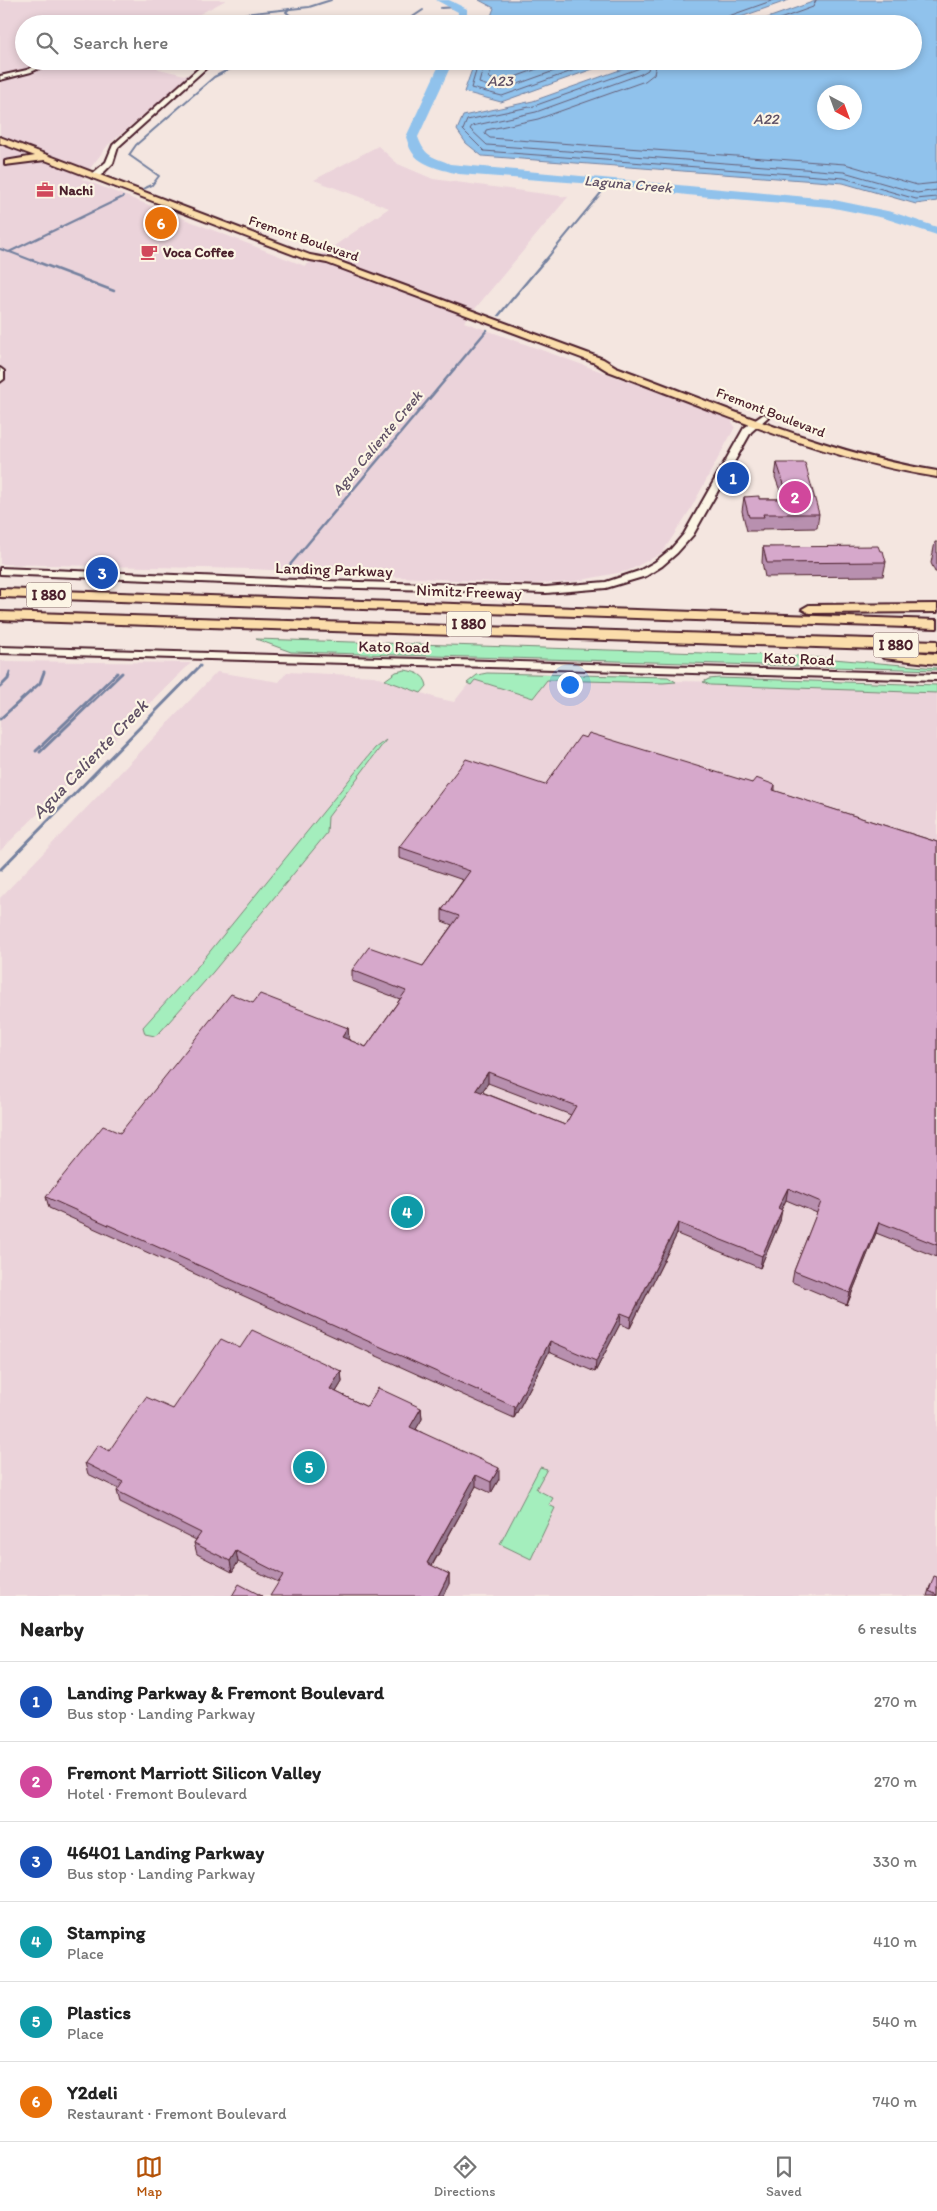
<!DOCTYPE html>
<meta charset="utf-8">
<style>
body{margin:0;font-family:Itim,sans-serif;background:#f2f2f2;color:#222}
.compass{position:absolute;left:817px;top:85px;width:45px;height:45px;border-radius:50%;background:#fff;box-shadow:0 2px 8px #0003;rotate:139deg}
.you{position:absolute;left:569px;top:684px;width:18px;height:18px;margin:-12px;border:4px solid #fff;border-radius:50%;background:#1a73e8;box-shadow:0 0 0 8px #1a73e833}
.badge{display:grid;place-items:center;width:32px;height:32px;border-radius:50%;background:#b45309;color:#fff;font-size:16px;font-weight:700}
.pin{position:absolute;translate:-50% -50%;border:2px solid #fff;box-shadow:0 1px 5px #0006}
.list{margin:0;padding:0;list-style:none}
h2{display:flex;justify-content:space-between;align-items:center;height:65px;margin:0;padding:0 20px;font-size:21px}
h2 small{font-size:16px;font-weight:400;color:#767676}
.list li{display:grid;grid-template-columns:32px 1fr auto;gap:15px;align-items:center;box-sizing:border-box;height:80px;padding:0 20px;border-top:1px solid #e0e0e0}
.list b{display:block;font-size:19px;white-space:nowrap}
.list p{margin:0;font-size:16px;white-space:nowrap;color:#767676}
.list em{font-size:16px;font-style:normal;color:#767676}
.icon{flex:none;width:28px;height:28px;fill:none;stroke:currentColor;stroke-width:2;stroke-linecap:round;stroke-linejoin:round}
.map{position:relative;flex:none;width:937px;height:1596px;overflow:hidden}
.search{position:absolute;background:#fff;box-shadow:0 2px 8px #0003;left:15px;right:15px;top:15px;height:55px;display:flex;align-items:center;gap:12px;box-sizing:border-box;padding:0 18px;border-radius:28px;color:#767676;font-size:19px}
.sheet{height:545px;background:#fff}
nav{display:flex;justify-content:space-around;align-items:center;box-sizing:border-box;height:70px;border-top:1px solid #e0e0e0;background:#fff;font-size:14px;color:#767676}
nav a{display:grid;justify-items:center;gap:2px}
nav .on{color:#b45309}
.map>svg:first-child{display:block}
.built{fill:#ebd3da}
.green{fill:#a4eebd;stroke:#778674}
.water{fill:#90c2ec;stroke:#74819f;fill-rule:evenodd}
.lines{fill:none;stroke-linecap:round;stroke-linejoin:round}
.shore{stroke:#666078;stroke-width:1}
.stream-far2{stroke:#74819f;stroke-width:2}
.stream-far1{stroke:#74819f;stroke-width:2.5}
.stream{stroke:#74819f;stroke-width:3}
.river{fill:#90c2ec;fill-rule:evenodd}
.minor-casing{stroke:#4a1f2b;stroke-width:4}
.major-casing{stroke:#4a1f2b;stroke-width:4}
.highway-casing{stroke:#4a1f2b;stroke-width:4}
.minor{fill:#fcf5e5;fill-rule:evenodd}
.major{fill:#fbddab;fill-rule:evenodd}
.highway{fill:#fbddab;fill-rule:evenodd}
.wall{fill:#b890af;stroke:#4a1f2b;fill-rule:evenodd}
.shaded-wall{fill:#96768e;stroke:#4a1f2b}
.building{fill:#d6a8cb;stroke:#4a1f2b;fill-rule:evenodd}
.labels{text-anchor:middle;stroke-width:4.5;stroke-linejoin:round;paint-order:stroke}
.far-poi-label{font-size:14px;font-weight:bold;fill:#4a1f2b;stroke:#fcf5e5;text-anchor:start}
.far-street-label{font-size:14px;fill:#4a1f2b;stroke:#fcf5e5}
.far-water-label{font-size:15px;font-style:italic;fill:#5f5065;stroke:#fcf5e5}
.shield{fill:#fcf5e5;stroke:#7f5f63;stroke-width:1}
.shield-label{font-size:15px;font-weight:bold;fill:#4a1f2b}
.street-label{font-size:16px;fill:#4a1f2b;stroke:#fcf5e5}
.water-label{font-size:18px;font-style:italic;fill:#5f5065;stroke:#fcf5e5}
</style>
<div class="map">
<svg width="937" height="1596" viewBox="0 0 937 1596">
<rect width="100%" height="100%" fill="#f4e6e0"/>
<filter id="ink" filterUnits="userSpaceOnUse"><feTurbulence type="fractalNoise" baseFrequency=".02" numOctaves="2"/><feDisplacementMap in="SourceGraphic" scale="10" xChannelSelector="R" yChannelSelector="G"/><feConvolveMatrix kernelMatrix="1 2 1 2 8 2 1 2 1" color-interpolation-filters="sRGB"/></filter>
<g filter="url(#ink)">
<g class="built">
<polygon points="0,0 226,0 196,16 186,24 24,24 24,61 150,61 159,69 189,76 108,145 82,179 305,266 389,208 314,180 378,146 398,164 433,179 568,197 464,322 730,418 735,427 690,510 662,553 628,571 571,582 532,584 252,569 0,564"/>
<polygon points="0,661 191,663 0,851"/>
<polygon points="217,672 279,682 287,672 374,676 436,698 454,702 473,678 937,685 937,1596 0,1596 0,898"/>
</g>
<g class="green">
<polygon points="256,639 799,656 937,668 937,670 291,652"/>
<path d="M405,670C415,672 425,674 427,686L421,693L385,680L396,672Z"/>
<polygon points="487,673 668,677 676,682 663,683 547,680 533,698 475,680 471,685 467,683 477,675"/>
<polygon points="719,678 937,685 937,693 710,685 703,682 709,679"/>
<polygon points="386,740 328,817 327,833 213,972 161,1031 155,1036 145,1034 143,1027 198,966 375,748"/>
<polygon points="540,1467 547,1469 536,1489 553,1498 549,1505 555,1508 531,1559 500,1544"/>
</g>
<g class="water">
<polygon points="479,0 789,0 721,24 488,24 494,8"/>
<path d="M818,0H937V201L916,204L843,183L482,156L466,143L457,130L463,116L533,101L645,61H913V24H751ZM854,92V122H824V92Z"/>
<polygon points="475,61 615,61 501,102 464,92"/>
</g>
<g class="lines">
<g class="shore">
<polyline points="723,24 726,17 774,0"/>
<polyline points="766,24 813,7 816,0"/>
<polyline points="479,61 471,88 502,96 600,61"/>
<polyline points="485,61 479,83 501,90 582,61"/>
<polyline points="493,61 489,78 501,82 559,61"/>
<polyline points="643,61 640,68 534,106 467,120 463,130 484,151 844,178 916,199 937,197"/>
<polyline points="650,61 648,70 641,74 536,112 472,126 470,129 487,145 844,172 917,193 937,190"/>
<polyline points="657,61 654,74 645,81 538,119 486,130 485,134 490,138 845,164 917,185 937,183"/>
</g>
<g class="stream-far2">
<polyline points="441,8 457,7"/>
<polyline points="289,9 286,12 292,17 294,24"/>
<polyline points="225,16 309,7 331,0"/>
<polyline points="402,24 423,10"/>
<polyline points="143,189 152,185 159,176 129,155 136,145 214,77 230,69 238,61"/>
<polyline points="0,249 9,252 123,197"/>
<polyline points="10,252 36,262"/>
<polyline points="544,262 605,188 608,181"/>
</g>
<g class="stream-far1">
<polyline points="32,260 114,291"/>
<polyline points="499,315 545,260"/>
<polyline points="284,572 487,330"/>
</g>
<g class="stream">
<polyline points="0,687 8,679 10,672"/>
<polyline points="0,719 40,683 44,672"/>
<polyline points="36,751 117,673"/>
<polyline points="40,752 122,673"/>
<polyline points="0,870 200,666"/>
</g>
<g class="river">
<polygon points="436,0 449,0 467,9 467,24 457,24 458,12"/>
<path d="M441,61H453L418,137C425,157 432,156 450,164L829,199L892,212L937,227V235L884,218L829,207L687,195L608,185L459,174C444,170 421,166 412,152C409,148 408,142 406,137Z"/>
</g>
<g class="minor-casing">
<g id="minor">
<polygon points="46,61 55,61 31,72 0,80 0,76 27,70"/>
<polygon points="207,61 214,61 118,147 113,163 98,178 92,178 92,174 106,162 113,145"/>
<polygon points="0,368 4,371 4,379 0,382"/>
<polygon points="764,414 768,417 751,432 693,535 677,553 662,566 646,576 606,588 546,593 322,587 0,574 0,568 322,581 546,587 606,582 639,571 655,562 671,549 684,534 744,428"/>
<polygon points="0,647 937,674 937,680 0,653"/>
</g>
</g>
<g class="major-casing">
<path id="major" d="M0,137L310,255L332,259L603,359L616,367C721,405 826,453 937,471V477C823,459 716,411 608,371L595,363L327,263L305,259L45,160L5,165V161L35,156L0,143Z"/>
</g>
<g class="highway-casing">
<g id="highway">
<polygon points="0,589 937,620 937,628 0,597"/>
<polygon points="937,604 937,612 809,613 802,609 809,605"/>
<polygon points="0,612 937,641 937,651 0,620"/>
<polygon points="888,650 937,654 937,664 883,658 881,655 883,652"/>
</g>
</g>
<use href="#minor" class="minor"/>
<use href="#major" class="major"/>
<use href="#highway" class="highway"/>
</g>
<g class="wall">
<polygon points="777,463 819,514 817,528 762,529 762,531 747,531 742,511 744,497 759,499 783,499 775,477"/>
<polygon points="935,542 937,542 937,572 935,572 931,563"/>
<polygon points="763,547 880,551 886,562 883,576 765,577 762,562"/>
<path d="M752,783L775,785V791L937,842V1257L876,1233L847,1305L792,1282L794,1271L817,1213L786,1200L781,1210L780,1221L760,1268L677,1234L630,1328L620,1324L595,1372L549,1352L514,1418L49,1208L46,1197L120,1133L253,1003L348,1028L349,1040L366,1047L400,999L352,981V970L423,966L452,925L442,921V910L463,880L399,858V847L545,785ZM488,1083L571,1115L565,1125L482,1092Z"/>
<polygon points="240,1348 341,1371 342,1382 336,1392 367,1407 421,1408 422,1419 416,1429 499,1479 491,1493 476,1486 432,1566 449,1574 449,1584 278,1582 238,1562 232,1572 197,1554 194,1543 196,1540 120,1502 117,1491 119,1489 88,1474 85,1463 109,1451 173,1409"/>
<polygon points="937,1577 937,1596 927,1596 930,1586"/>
</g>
<g class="shaded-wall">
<polygon points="348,1028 349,1039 342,1049 342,1037"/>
<polygon points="488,1072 488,1083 476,1101 476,1090"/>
<polygon points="788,1188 786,1200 776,1220 778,1208"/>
<polygon points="782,1210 780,1221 760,1268 762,1256"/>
<polygon points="879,1222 876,1233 847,1305 850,1293"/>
<polygon points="678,1223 677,1234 630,1328 631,1317"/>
<polygon points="621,1313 620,1324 595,1372 596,1361"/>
<polygon points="550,1341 549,1352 514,1418 515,1407"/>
<polygon points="341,1371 342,1382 331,1400 330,1389"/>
<polygon points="421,1408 422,1419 411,1438 410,1427"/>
<polygon points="499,1468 499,1479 491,1493 491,1482"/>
<polygon points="476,1475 476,1486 427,1574 427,1563"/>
<polygon points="236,1551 238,1562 232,1572 230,1561"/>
<polygon points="449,1574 449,1584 443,1596 438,1596"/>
</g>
<g class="building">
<polygon points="777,463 805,463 819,514 763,514 764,517 749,517 744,497 759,496 759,499 789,499"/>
<polygon points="878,546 880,551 883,551 886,562 767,563 763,547"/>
<path d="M589,733L752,783L756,778L775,785L773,790L937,842V1245L879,1222L850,1293L794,1271L821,1202L788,1188L778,1208L782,1210L762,1256L678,1223L631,1317L621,1313L596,1361L550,1341L515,1407L46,1197L103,1126L120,1133L231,994L253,1003L260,994L348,1028L342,1037L366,1047L406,991L352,970L369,947L423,966L459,916L442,910L470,871L399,847L466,759L545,785L580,736L586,738ZM488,1072L576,1106L565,1125L476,1090Z"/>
<polygon points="252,1330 341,1371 330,1389 367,1407 378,1388 421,1408 410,1427 499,1468 491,1482 476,1475 427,1563 449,1574 438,1596 270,1596 283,1575 236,1551 230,1561 194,1543 201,1533 117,1491 123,1482 85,1463 98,1445 109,1451 146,1397 173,1409 221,1339 240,1348"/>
<polygon points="934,1576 937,1577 937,1595 929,1591"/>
<polygon points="239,1584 262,1596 232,1596"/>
</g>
</g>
<defs>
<g id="office-bare" transform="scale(1.35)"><path d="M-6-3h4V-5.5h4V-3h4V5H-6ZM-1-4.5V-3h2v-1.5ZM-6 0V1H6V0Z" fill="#d1495b" stroke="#fcf5e5" stroke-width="2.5" paint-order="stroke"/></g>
<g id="cafe-bare" transform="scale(1.35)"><path d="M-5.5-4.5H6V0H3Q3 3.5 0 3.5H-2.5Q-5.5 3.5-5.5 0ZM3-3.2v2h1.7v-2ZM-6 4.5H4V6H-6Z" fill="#d1495b" stroke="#fcf5e5" stroke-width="2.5" paint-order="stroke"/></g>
</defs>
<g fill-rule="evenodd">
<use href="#office-bare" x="45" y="190"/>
<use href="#cafe-bare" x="149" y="252"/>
</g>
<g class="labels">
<g class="far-poi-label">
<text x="59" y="195">Nachi</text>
<text x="163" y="257">Voca Coffee</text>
</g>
<g class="far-street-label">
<text transform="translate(304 238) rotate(19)" y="5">Fremont Boulevard</text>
<text transform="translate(771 412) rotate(21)" y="5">Fremont Boulevard</text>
</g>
<g class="far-water-label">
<text x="500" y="86">A23</text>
<text x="766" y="124">A22</text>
<text transform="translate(628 184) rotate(5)" y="5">Laguna Creek</text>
<text transform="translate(377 443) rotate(-50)" y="5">Agua Caliente Creek</text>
</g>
<g class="shield">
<rect x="26.5" y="582.5" width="45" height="25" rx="4"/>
<rect x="446.5" y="611.5" width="45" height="25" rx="4"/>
<rect x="873.5" y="632.5" width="45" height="25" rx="4"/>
</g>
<g class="shield-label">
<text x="49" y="600">I 880</text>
<text x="469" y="629">I 880</text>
<text x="896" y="650">I 880</text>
</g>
<g class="street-label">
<text transform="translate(334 569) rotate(2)" y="6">Landing Parkway</text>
<text transform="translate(469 591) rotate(2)" y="6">Nimitz Freeway</text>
<text transform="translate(394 646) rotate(1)" y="6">Kato Road</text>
<text transform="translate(799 658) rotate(2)" y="6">Kato Road</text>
</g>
<g class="water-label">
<text transform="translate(90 759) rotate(-46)" y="6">Agua Caliente Creek</text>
</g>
</g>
</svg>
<svg class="compass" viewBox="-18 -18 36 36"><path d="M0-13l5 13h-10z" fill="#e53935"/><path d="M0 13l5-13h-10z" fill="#767676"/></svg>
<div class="you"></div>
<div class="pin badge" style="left:733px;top:478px;background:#1a4fb4">1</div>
<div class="pin badge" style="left:795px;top:497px;background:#d1479c">2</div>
<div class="pin badge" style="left:102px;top:573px;background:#1a4fb4">3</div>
<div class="pin badge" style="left:407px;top:1212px;background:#0f9aa8">4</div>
<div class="pin badge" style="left:309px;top:1467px;background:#0f9aa8">5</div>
<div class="pin badge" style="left:161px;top:223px;background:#e8710a">6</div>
<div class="search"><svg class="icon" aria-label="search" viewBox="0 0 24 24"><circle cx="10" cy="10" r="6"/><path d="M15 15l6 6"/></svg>Search here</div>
</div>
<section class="sheet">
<h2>Nearby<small>6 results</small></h2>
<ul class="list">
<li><span class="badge" style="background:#1a4fb4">1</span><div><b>Landing Parkway &amp; Fremont Boulevard</b><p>Bus stop · Landing Parkway</p></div><em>270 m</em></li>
<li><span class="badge" style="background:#d1479c">2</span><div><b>Fremont Marriott Silicon Valley</b><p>Hotel · Fremont Boulevard</p></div><em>270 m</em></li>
<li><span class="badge" style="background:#1a4fb4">3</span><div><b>46401 Landing Parkway</b><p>Bus stop · Landing Parkway</p></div><em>330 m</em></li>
<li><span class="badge" style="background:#0f9aa8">4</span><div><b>Stamping</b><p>Place</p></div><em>410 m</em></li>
<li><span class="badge" style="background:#0f9aa8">5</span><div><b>Plastics</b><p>Place</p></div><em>540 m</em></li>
<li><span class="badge" style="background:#e8710a">6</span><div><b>Y2deli</b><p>Restaurant · Fremont Boulevard</p></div><em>740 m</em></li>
</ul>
</section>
<nav>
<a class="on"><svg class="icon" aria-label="map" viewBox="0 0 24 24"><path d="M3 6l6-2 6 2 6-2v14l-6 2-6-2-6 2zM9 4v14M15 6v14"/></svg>Map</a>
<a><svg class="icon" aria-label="directions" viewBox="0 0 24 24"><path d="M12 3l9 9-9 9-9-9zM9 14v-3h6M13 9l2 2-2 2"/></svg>Directions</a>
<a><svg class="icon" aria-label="saved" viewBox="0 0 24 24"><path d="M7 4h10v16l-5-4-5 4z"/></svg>Saved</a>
</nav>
